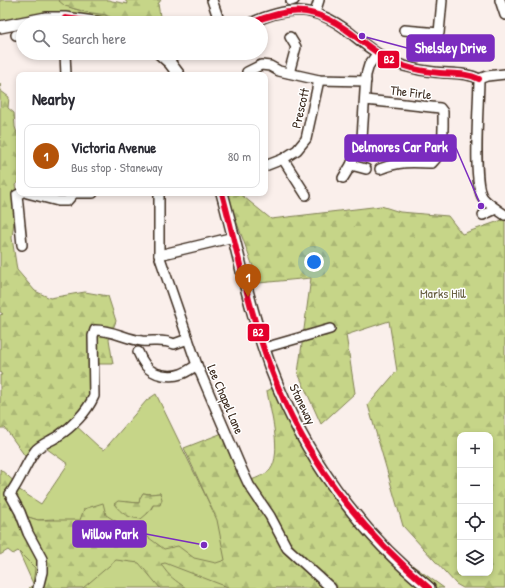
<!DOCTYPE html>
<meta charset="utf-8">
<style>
body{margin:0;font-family:"Patrick Hand",sans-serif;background:#f7f7f7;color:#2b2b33}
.controls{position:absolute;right:12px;bottom:12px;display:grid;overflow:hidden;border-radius:8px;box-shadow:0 2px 6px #0003}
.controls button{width:36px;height:36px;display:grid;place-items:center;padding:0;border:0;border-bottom:1px solid #e1e1e2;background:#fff;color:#2b2b33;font:20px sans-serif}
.you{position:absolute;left:314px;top:262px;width:14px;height:14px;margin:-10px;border:3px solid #fff;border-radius:50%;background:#1a73e8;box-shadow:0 0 0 6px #1a73e833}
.badge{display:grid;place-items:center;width:26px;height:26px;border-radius:50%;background:#b45309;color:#fff;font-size:13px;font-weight:700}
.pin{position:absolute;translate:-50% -33px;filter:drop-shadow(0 1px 2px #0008)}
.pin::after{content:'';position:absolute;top:21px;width:14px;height:12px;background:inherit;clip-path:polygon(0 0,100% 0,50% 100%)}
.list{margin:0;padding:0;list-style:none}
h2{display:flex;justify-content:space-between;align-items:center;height:52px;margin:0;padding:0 16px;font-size:17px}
h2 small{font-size:13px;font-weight:400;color:#7c7c81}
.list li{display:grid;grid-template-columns:26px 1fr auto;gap:12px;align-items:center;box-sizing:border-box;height:64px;margin:0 8px 8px;padding:0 8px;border:1px solid #e1e1e2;border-radius:8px}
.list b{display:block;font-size:15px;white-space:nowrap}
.list p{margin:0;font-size:13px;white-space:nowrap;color:#7c7c81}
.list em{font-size:13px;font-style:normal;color:#7c7c81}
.icon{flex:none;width:22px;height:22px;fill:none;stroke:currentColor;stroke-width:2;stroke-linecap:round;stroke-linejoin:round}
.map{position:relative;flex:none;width:505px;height:588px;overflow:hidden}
.search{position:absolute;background:#fff;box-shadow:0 2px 6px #0003;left:16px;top:16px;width:252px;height:44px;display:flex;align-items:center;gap:10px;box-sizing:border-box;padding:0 14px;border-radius:22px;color:#7c7c81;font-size:15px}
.panel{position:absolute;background:#fff;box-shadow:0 2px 6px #0003;left:16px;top:72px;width:252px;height:124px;border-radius:8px}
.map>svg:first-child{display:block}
.green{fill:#c6d588;stroke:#808053;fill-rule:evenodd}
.forest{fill:url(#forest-firs);stroke:#808053;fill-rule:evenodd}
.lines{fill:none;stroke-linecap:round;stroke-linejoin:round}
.minor-casing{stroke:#3b2a1e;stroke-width:12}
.major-casing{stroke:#3b2a1e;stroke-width:14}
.minor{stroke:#fff;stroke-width:9}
.major{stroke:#fff;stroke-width:11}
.bus-1-casing{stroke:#fff;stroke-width:9}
.bus-1{stroke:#e4002b;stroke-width:6}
.labels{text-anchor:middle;stroke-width:3;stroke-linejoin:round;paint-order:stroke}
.street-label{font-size:13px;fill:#3b2a1e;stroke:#fff}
.park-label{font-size:13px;fill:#655d3e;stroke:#fff}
.leader{fill:none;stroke:#7b2cbf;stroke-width:1.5}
.callout-dot{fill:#7b2cbf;stroke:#fff;stroke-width:1.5}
.callout{fill:#7b2cbf;stroke:#7b2cbf;stroke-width:1.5}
.callout-label{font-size:14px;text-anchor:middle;font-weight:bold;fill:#fff}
.line-badge{stroke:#fff;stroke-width:1.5}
.badge-label{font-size:11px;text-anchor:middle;font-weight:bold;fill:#fff}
</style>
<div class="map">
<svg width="505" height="588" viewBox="0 0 505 588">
<defs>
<pattern id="forest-firs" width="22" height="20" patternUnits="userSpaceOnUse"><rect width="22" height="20" fill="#c6d588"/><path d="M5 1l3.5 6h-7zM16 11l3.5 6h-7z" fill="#abb775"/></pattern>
</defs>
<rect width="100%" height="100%" fill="#faefeb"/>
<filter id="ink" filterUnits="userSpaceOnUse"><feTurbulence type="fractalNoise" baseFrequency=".025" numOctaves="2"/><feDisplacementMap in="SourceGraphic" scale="8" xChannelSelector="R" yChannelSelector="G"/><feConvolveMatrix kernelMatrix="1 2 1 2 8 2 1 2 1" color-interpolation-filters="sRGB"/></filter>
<g filter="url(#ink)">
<g class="green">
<path d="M0,0H58C72,11 89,13 106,15L109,23H101L84,19L0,27Z"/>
<path d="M156,394L211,507L257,504L376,539L444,588H35L18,550L54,519L38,520L25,516L10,494L15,487L41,504L68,464L43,446L73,423L99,447L104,450L147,400ZM143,493L150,494L160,493L150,511L126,502L139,503Z"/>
</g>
<g class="forest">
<polygon points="58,0 110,0 112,1 128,4 125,0 161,0 158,4 161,22 122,23 106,15 86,12 65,6"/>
<polygon points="0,84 1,91 9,97 8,108 14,113 15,127 19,139 19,182 15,185 17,195 12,238 17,270 35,291 50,298 85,292 108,296 116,321 109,339 113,364 94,364 91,404 35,450 25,456 5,428 0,428 0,375 2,375 0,372 0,315 3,314 0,312"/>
<path d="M226,193H239L271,219L381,206L400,212L448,216L462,234L505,219V588H463L456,584L403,526L368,405L397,371L389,321L346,335L355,393L321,424L298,373L311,278L259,283ZM460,435H490V573H460Z"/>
<path d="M278,385L339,495L429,588H230L165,563L161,564C169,577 175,580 186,588H160L139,563L116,560L83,588H29L33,585L35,568L18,551L13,554L8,550L0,555V469L17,484L10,494L25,516L38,520H80L84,509L103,503L106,515L117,522L119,533L131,536L145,535L164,549L178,546L194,558L216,563L225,560L217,520L184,448L225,432L251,480C255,479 268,473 270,470C283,454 270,410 267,391Z"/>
<path d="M143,493L150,494L160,493L162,499L160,505H153L148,513L141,519C128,518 122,514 114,504L118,501L139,503L140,498Z"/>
</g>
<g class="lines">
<g class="minor-casing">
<g id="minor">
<polyline points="212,0 220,23"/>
<polyline points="500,0 505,15"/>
<polyline points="291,1 294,0"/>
<polyline points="315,13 319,0"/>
<path d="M251,23C288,6 314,5 348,31C365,45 382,59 404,66C414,69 424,71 434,72C448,74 467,72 479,79"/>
<polyline points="404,30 439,33 442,0"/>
<polyline points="16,35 23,34"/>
<polyline points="65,53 66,75"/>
<polyline points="168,60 177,53"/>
<polyline points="247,72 261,65 270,66 279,71 319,80 366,81"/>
<polyline points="289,73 296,47 290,37"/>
<path d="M479,79C479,102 472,184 483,198C489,205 498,210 505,215"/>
<polyline points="479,79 487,76 505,74"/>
<path d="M365,100L404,104L440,108L443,112C443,129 445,151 432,163C412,162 399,161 380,169"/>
<polyline points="283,159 306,195"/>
<polyline points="351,165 366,169"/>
<polyline points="265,166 283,159 297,150 306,139 319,80"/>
<polyline points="343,178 351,165 362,138 366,75 369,65 377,54"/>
<polyline points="21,193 17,195 22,245"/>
<polyline points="27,193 58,201 67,201 74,193 93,193"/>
<polyline points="159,193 159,255 197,365 242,470 249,485 270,516 287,548 331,588"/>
<polyline points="483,215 496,209"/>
<polyline points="159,255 234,237"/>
<polyline points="264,348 330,329"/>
<path d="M138,352C140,357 143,362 146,366C153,375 170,378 181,374C187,372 192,368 197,365"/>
<path d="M38,588L42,572V559L28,533L20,512L10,494C20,481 25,465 35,451C39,445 51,441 58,436C72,427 87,412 94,396L93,336L95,330C112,330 126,339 142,341C153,342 164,339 174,344L188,339"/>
</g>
</g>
<g class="major-casing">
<g id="major">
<polyline points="0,27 46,18 65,18 101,23"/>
<polyline points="159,53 170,63 179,75"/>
<path d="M222,193C238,251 250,312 271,369C303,453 358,532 429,588"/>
</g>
</g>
<use href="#minor" class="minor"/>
<use href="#major" class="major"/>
<g class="bus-1-casing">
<g id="bus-1">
<polyline points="65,18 101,23"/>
<path d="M251,23C288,7 314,6 348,31C366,44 382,59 404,66C416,70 428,72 440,73C454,74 467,73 479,79"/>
<path d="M222,193C238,252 249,312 271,369C304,457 357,527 429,588"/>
</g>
</g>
<use href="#bus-1" class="bus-1"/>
</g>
</g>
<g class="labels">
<g class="street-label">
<text transform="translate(411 92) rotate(7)" y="5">The Firle</text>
<text transform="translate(300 108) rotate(-77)" y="5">Prescott</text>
<text transform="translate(226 399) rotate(67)" y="5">Lee Chapel Lane</text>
<text transform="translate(303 404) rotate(64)" y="5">Staneway</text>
</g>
<g class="park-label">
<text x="443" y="298">Marks Hill</text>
</g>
</g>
<path class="leader" d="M362 36L407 48M481 206L456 148M204 545L146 534"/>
<g class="callout-dot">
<circle cx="362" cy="36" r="4"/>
<circle cx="481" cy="206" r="4"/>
<circle cx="204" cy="545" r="4"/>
</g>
<g class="callout">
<rect x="407" y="35" width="87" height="26" rx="4"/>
<rect x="345" y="135" width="111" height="26" rx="4"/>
<rect x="73" y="521" width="73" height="26" rx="4"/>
</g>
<g class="callout-label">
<text x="451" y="53">Shelsley Drive</text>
<text x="400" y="152">Delmores Car Park</text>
<text x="110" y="539">Willow Park</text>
</g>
<g class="line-badge">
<rect x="377" y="50" width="23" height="19" rx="4" fill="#e4002b"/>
<rect x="247" y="323" width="23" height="19" rx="4" fill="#e4002b"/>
</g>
<g class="badge-label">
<text x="389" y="63">B2</text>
<text x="258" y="336">B2</text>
</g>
</svg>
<div class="controls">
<button>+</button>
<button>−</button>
<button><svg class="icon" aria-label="locate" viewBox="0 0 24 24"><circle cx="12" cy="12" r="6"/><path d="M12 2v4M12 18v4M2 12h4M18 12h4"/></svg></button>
<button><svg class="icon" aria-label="layers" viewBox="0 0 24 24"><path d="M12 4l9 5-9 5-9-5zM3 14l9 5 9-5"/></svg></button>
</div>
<div class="you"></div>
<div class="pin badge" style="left:248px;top:297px">1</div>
<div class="search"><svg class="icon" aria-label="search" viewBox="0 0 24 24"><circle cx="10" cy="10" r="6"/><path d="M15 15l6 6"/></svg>Search here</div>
<section class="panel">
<h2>Nearby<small></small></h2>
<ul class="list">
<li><span class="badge">1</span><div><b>Victoria Avenue</b><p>Bus stop · Staneway</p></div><em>80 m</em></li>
</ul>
</section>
</div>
